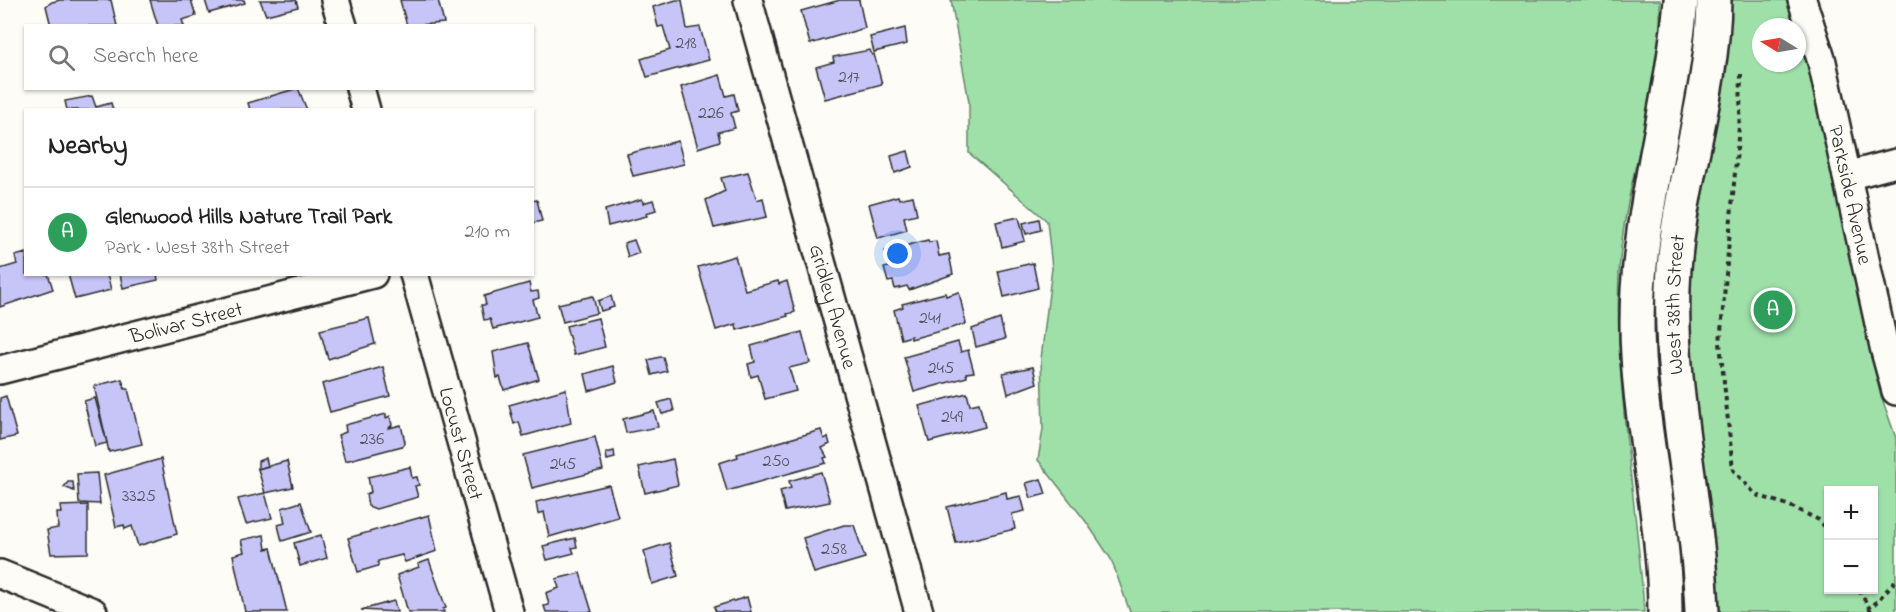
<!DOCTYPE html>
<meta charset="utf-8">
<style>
body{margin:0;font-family:"Indie Flower",sans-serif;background:#f2f2f2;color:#222}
.controls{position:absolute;right:18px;bottom:18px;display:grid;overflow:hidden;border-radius:0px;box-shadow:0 2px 4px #0004}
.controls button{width:54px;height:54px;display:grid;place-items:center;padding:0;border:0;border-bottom:2px solid #e0e0e0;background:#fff;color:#222;font:30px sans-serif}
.compass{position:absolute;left:1752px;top:18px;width:54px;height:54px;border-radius:50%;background:#fff;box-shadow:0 2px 4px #0004;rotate:281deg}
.you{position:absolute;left:898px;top:254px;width:21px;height:21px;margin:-15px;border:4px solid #fff;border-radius:50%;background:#1a73e8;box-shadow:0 0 0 9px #1a73e833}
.badge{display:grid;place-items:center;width:39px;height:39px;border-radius:50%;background:#0b8043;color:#fff;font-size:20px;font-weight:700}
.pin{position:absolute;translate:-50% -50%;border:3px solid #fff;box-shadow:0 2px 6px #0006}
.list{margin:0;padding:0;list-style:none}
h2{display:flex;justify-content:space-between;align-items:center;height:78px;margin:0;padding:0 24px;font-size:26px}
h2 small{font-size:20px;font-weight:400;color:#767676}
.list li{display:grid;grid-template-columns:39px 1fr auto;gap:18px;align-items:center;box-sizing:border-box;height:90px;padding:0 24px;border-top:2px solid #e0e0e0}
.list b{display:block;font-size:22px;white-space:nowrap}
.list p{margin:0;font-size:20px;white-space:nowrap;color:#767676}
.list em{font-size:20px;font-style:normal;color:#767676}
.icon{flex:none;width:33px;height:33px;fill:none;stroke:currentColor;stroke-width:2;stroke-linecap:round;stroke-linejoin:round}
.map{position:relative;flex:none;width:1896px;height:612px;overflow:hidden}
.search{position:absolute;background:#fff;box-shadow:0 2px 4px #0004;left:24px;top:24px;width:510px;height:66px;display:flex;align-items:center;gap:15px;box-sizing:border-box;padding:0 21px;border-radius:0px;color:#767676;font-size:22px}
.panel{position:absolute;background:#fff;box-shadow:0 2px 4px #0004;left:24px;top:108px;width:510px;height:168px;border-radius:0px}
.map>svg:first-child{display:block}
.green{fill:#9fe0a9;stroke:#65866a;stroke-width:1.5;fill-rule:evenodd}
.building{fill:#c7c5f7;stroke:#2b2b2b;stroke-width:1.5}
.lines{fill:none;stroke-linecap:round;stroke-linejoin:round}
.street-casing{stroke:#2b2b2b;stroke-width:32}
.secondary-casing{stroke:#2b2b2b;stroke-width:38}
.path{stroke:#2b2b2b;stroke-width:4;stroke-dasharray:4.5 4.5;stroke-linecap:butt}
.street{stroke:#fdfcf7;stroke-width:27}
.secondary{stroke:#fdfcf7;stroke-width:33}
.labels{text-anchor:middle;stroke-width:6;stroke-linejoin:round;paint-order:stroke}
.number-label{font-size:18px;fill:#52525e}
.street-label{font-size:21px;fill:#2b2b2b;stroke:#fdfcf7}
</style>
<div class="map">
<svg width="1896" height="612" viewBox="0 0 1896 612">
<rect width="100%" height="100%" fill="#fdfcf7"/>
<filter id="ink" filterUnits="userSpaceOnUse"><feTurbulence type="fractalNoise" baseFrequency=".0167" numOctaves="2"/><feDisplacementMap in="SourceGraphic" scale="12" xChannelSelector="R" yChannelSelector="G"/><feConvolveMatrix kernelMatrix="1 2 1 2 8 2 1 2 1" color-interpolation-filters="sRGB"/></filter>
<g filter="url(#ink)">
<g class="green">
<path d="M951,0H1660C1660,16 1661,34 1659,50C1649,125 1623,197 1619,273C1614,387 1637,499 1644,612H1130L1111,559L1087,523L1038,460L1043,429L1041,359L1052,268L1047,221L969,153V102Z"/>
<path d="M1725,0H1786L1797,27H1761V63H1797V28L1815,89L1880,393L1896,438V612H1714L1682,319ZM1828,490H1874V590H1828Z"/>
</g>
<g class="building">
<polygon points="60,0 111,0 117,26 51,26 46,6 52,2"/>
<polygon points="150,0 191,0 196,16 182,20 184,26 158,26"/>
<polygon points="205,0 244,0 245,3 209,13"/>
<polygon points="260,0 296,0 298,7 266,15"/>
<polygon points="400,0 438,0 444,23 407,26"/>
<polygon points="676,0 682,0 687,29 700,27 709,60 647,77 641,59 670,50 663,26 658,27 653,7"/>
<polygon points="840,0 859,0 865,28 810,44 801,11"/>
<polygon points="905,28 907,44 874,52 870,37"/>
<polygon points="870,50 872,55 874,54 882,84 825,99 816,67 834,62 833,57"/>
<polygon points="720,75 726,96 734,94 738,111 731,113 735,128 718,132 720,141 698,148 681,87"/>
<polygon points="298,88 307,110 250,110 248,103"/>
<polygon points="92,96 96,107 111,103 113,110 67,110 65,101"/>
<polygon points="678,141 684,164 633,176 627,154"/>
<polygon points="908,151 912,167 895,173 891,156"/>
<polygon points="748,172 757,200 763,198 767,217 714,228 706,200 725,191 721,178"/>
<polygon points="898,196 899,199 913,196 917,214 904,217 907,230 878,238 869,204"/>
<polygon points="642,199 643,203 653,200 656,210 646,213 647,216 608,226 605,210"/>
<polygon points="537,200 542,221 532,223 532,201"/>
<polygon points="1019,217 1025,241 1002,247 996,222"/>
<polygon points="1039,219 1041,230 1026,234 1023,223"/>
<polygon points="634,240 639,253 628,257 624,243"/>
<polygon points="928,240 929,242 936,241 939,256 949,254 953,274 909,290 907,286 895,289 893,281 888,282 884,268 889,267 885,251"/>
<polygon points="26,253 26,274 48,274 53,289 0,307 0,269 17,264 15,256"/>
<polygon points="735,256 745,290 778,281 779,284 787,281 795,312 787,314 788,316 737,330 736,324 716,330 698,267"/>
<polygon points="1033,263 1038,288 1004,297 998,271"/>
<polygon points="68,274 107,274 111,290 75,299"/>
<polygon points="120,274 157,274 158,280 123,288"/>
<polygon points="529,283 531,292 538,291 539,298 533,300 538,317 493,329 490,319 484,320 481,305 486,305 484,296"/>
<polygon points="959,292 966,324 911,339 911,336 901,339 894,310 903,307 902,304 945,293 946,296"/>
<polygon points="593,296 597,313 563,322 558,304"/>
<polygon points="611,296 614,307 601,311 598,301"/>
<polygon points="369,318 375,344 328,359 320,330"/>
<polygon points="598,318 605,347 574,355 566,326"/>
<polygon points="1000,319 1005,339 976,347 972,329"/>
<polygon points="802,332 810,363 789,368 796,391 765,399 758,375 751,377 748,364 755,362 751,346"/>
<polygon points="958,342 961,352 968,350 974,372 966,373 967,377 914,392 904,357"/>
<polygon points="528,343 539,379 504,390 500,377 497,378 493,352"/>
<polygon points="660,357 663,357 667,371 652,375 648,360"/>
<polygon points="613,366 617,382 589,391 585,374"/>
<polygon points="383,367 390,396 330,412 322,384"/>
<polygon points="1033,367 1037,383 1008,394 1003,373"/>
<polygon points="122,379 125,389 128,389 142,444 109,452 94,386"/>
<polygon points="566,389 571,423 523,436 519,422 514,424 509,405"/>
<polygon points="967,393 970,405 979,403 985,427 929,442 919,406"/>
<polygon points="6,396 17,436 0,440 0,398"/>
<polygon points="95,398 107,443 95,446 84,401"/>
<polygon points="671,399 674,411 662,414 658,403"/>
<polygon points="654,411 658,427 626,433 623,419"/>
<polygon points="386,414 386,418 390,416 392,425 389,428 401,425 405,442 402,446 345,461 338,435 346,432 345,425"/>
<polygon points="821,430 824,439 828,437 830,444 822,448 827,457 824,458 826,463 727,491 719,463 738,457 737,454"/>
<polygon points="595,437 603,470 532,488 523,455"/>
<polygon points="614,451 615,458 607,460 606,453"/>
<polygon points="266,458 268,466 258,469 258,461"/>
<polygon points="161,459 177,534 138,546 132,526 125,529 124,525 116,527 104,475"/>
<polygon points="673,459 678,485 645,493 639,467"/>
<polygon points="287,461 293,487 265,493 258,469"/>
<polygon points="410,467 412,478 417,477 419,485 415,486 418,497 376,509 368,506 366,494 371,492 368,477"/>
<polygon points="821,472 830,502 785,511 780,491 791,488 789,481"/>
<polygon points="97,473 100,504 79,503 77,474"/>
<polygon points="1041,479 1046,494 1031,498 1026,483"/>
<polygon points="68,482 73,482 74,491 64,487"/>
<polygon points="609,485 618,517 549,537 544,512 538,514 536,502"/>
<polygon points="1006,492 1007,499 1021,496 1025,511 1012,514 1015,529 956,543 947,507"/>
<polygon points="265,493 272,518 246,524 238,499"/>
<polygon points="301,502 311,532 282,541 278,525 285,523 282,508"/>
<polygon points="88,505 88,553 51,554 47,530 58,528 57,513 61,513 60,506"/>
<polygon points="429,515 437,551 405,562 402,555 378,561 378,566 358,572 348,538"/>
<polygon points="844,525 854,525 865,558 814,573 803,538"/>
<polygon points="264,535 266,549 271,548 287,612 245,612 233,555 244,552 241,540"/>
<polygon points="321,535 327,558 300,566 294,543"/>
<polygon points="575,538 577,547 572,548 574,553 547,560 543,546"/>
<polygon points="669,543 678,576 652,584 644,551"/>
<polygon points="429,560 446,608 443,609 444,612 408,612 397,575 419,567 418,564"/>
<polygon points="580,573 592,612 546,612 544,606 549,605 546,593 559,588 556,579"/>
<polygon points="747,597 751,612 716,612 714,607"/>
<polygon points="394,601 397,612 361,610"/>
</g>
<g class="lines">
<g class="street-casing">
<g id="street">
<polyline points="335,0 343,26"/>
<path id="s1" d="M748,0L919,612"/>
<path id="s2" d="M1802,0L1822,62L1885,351L1896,391"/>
<polyline points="360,88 366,110"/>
<polyline points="1847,176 1896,163"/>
<path id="s3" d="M414,274L509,612"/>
<path id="s4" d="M0,370L373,274"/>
<polyline points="0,574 93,612"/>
</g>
</g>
<g class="secondary-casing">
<g id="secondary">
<path d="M1665,612C1665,515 1637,420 1637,323C1637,214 1672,109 1681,0"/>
<path id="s5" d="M1702,612C1698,503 1669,396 1673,287C1676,190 1713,98 1714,0"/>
</g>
</g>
<g class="path">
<polyline points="1741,74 1740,115 1720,343 1733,470 1756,495 1788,505 1819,520 1828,530"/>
<polyline points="1859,590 1870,609 1867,612"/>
<polyline points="1870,612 1870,609 1896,580"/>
</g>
<use href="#street" class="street"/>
<use href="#secondary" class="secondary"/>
</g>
</g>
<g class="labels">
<g class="number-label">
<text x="686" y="48">218</text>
<text x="849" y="82">217</text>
<text x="711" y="118">226</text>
<text x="930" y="323">241</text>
<text x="941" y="373">245</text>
<text x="952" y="422">249</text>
<text x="372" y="444">236</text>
<text x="776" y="466">250</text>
<text x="563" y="469">245</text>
<text x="139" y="501">3325</text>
<text x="834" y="554">258</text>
</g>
<g class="street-label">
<text dy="7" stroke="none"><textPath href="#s2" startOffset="201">Parkside Avenue</textPath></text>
<text dy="7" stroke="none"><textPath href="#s5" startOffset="309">West 38th Street</textPath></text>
<text dy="7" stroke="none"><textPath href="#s1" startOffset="318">Gridley Avenue</textPath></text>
<text dy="7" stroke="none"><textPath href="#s4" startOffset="192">Bolivar Street</textPath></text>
<text dy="7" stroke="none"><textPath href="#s3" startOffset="176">Locust Street</textPath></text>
</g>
</g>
</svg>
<div class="controls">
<button>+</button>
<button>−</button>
</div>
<svg class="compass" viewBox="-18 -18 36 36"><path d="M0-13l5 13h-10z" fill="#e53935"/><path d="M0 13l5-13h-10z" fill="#767676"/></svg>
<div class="you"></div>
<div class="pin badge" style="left:1773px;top:310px;background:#2e9e5b">A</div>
<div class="search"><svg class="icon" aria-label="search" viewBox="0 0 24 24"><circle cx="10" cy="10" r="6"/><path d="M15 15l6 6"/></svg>Search here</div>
<section class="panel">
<h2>Nearby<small></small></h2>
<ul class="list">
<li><span class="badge" style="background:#2e9e5b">A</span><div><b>Glenwood Hills Nature Trail Park</b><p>Park · West 38th Street</p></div><em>210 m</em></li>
</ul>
</section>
</div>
